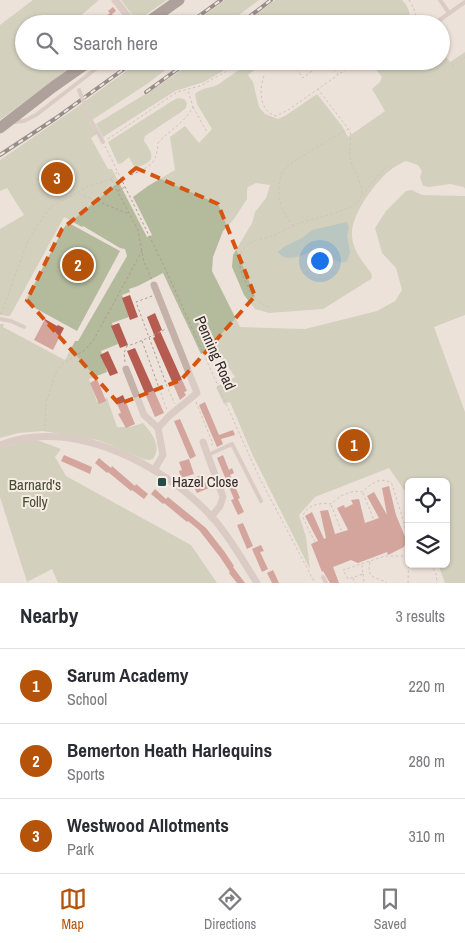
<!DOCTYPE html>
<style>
body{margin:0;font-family:"Archivo Narrow",sans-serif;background:#f7f7f7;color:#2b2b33}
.controls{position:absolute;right:15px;bottom:15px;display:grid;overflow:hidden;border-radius:8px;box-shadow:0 1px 4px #0004}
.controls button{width:45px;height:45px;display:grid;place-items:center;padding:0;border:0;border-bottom:1px solid #e1e1e2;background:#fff;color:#2b2b33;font:25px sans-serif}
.you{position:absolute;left:319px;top:260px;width:18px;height:18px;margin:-12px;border:4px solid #fff;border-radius:50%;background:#1a73e8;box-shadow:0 0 0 8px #1a73e833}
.badge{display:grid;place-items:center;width:32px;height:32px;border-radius:50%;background:#b45309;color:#fff;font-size:16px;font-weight:700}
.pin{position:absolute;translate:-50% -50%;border:2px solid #fff;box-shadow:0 1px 5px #0006}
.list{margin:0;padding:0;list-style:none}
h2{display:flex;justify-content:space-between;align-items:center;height:65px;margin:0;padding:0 20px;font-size:21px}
h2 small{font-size:16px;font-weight:400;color:#7c7c81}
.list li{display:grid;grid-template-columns:32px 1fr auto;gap:15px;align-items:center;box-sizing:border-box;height:75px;padding:0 20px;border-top:1px solid #e1e1e2}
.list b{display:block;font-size:19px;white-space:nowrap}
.list p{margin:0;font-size:16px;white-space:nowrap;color:#7c7c81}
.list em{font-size:16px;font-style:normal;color:#7c7c81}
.icon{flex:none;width:28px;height:28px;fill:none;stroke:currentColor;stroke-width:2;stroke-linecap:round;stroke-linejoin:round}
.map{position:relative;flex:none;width:465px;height:583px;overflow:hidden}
.search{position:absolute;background:#fff;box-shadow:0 1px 4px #0004;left:15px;right:15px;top:15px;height:55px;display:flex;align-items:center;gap:12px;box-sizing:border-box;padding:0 18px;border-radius:28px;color:#7c7c81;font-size:19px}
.sheet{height:290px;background:#fff}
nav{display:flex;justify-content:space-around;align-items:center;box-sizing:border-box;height:70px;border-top:1px solid #e1e1e2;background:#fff;font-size:14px;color:#7c7c81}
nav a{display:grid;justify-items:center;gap:2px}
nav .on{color:#b45309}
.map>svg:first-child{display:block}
.green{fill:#b4ba9c}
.water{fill:#7da6a2}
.building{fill:#b55b50}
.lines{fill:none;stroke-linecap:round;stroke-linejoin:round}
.path{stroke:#af9b92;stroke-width:1;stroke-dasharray:2.5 2.5;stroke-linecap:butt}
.service{stroke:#c4b1a8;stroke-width:4}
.minor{stroke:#c4b1a8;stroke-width:7}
.trunk{stroke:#62504c;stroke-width:11}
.rail-casing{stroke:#322927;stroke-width:4}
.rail{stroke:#f6ece6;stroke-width:2;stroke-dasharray:5.5;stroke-linecap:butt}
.service-bridge{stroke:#c4b1a8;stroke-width:4}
.marked{fill:none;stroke:#d6540f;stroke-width:4;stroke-dasharray:10 6;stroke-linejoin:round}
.poi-dot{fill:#224d4a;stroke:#f6ece6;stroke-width:2}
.labels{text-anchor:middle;stroke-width:4;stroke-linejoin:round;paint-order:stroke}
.street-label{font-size:15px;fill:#322927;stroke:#f6ece6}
.poi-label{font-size:15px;fill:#322927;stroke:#f6ece6;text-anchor:start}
.park-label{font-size:15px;fill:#464c2e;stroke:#f6ece6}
</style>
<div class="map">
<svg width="465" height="583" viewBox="0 0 465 583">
<rect width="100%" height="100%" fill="#ede2da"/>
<g class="green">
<polygon points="33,0 99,0 71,24 24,24 24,61 80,61 0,120 0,25"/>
<polygon points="121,0 167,0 137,21"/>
<polygon points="225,0 259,0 227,24 192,24"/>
<path d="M275,0H402C408,6 412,14 408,23C405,21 404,18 402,17C396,13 377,16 372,18L382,24H243Z"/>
<path d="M441,50L450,62L465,52V189L464,187L450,184L429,187L423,186L420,177L422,171L418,165L406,161C402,163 397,165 393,168C376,180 350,216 352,236C353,251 363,262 371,273L372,277L371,279L323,309L269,313L255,309L244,295L232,267L233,255L252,223L255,212L266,198L270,185L256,183L248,187L247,190V199L234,219L223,231L213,257L212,271L240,327L305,329L377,311L395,301L402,290L396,268L382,253L375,228L386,211L406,191L412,190L422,195L465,196V315L434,327L465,412V583H445L438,564H446V482H409V497L389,468L315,497L299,515L306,537L310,569L253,456L230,402L224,404L216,387L235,377L229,368L212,348L201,354L163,273L138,286L129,289L130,292L122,295L129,317L112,323L118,344L101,351L107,372L89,379L97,402L107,398L117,427H130L143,423C152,433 162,446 153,459L149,460L143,459L111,445L97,440L43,431L18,433L0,438V324H4L3,327L65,360L75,341H78L127,256L125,249L120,248L83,226L82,227L64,217L10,316L0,315V229L24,215L7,188L0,191V160L73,110L140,61H177L147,84L89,122L97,134L91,138L108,169H112L115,175L147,237L152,235L133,197L148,186L175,170L170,137L185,126L199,143L212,129L197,104L195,94C205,85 214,90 223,81L252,61H266L248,75L253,82L259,107L265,114L278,119L285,116L317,94L342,126L348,137L385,111L372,89L380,82L382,77L372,65L368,64L360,68L357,65L362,61H441Z"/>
<polygon points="191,61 240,61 204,82 175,91 103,137 96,124 157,87 180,71"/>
<path d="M178,98L184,99L187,103L186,108L181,112L145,136L144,141C156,157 154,162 135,168L129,157L122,163L118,164L108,142L172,101Z"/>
<polygon points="67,222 120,251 77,331 24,302"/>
<polygon points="37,440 61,449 55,457 66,476 191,545 217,583 58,583 52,569 27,582 0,497 0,448 25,441"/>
</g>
<path class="water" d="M347,222L349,228L347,235L350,252L347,261C338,266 333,258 325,255C321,253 316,252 312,251C302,256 285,263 278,252L285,246L302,238L312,230Z"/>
<g class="building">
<polygon points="113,7 116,11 112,14 118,22 116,24 110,24 109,22 106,24 102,19 110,13 108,11"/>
<polygon points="130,295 138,317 130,320 122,298"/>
<polygon points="155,313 162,330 160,331 187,391 184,392 186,395 180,400 153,338 155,337 147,317"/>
<polygon points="45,319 57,326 58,325 64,328 53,350 34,340"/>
<polygon points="119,323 128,345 120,348 111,326"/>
<polygon points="135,348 164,413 155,417 127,351"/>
<polygon points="108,351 118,373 110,376 100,355"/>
<polygon points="97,379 106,401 99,404 90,383"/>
<polygon points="123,395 135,424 126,428 118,414 121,413 115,399"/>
<polygon points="205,402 219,435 233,430 235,435 221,439 223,444 217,447 199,405"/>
<polygon points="180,419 196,456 190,459 174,421"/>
<polygon points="64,455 92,467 90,474 61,461"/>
<polygon points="223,455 229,470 232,468 234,473 230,475 240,498 238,499 244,512 238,515 231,500 234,499 217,458"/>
<polygon points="99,458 111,468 112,466 135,486 136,484 148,494 144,499 132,490 131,491 108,472 107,473 95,463"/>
<polygon points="189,459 194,474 181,478 179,471 182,470 179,462"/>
<polygon points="201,475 204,483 207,482 209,488 197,493 194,487 197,485 194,478"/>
<polygon points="389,486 396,515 408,544 404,546 404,547 388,555 387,552 358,563 351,560 333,567 339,583 330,583 323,571 322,572 311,544 318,541 305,516 312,512 324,539 326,538 320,511 328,510 335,534 348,530 337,508 344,505 345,508 353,504 351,500 359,499 365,523 379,518 367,496 374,492 387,515 382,488"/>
<polygon points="155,489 166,499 168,497 206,528 224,551 234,566 233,567 245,583 237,583 229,573 230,572 220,557 199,530 188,521 187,522 164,503 163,504 151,494"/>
<polygon points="243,523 253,546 247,549 237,525"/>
<polygon points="261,545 264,551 260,552 268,569 262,572 252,549"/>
<polygon points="273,570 279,583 272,583 267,573"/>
</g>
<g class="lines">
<g class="path">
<path d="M409,0C414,8 418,15 414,24"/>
<polyline points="296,61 293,64 303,78 325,61"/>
<polyline points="328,61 338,75 357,61"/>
<polyline points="452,66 465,57"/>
<path d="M264,76C259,89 259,111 276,116L288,110L338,75"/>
<polyline points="193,107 207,132"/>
<polyline points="108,139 177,92 200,86 245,61"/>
<polyline points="105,146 165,268 259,477 315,583"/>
<polyline points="117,172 112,178 112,181 138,230 144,262 152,280"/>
<path d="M131,175C149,167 157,165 158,143C170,129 183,125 193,107L188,90"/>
<polyline points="112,179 86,187 77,193 129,214"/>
<polyline points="118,191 125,187"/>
<polyline points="362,195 375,179 389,165"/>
<path d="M293,226C290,222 286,217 284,213C278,202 277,182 283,171C287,165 295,161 301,157C317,147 332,138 348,129"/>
<polyline points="152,296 136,302 168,389 175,404"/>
<path d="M269,307C252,301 250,291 243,276C237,263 238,247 254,241C259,239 266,238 272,236C282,231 293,226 303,222C315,218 354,210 359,200C367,187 354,173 351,161C348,152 352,141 350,131L318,89"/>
<polyline points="1,314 27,243 37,226 51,207 77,193"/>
<polyline points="142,341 167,410"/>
<path d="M125,362L124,353L127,346C141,342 153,335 166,329"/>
<polyline points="196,402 213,444 211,445"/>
<polyline points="45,431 46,403 56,372 62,364 85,350 93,341 142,251"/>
<polyline points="363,493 374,520"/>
<polyline points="331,505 342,532"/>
<path d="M315,542L303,518C303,506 320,502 331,504C340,495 350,490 362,492C371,484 381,475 392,484L409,539"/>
<path d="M370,562C366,580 376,576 387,583"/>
<polyline points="431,564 436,574 437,583"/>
<polyline points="362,565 363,574 348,579 343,570 385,556 408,556"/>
<polyline points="363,574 364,583"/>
<polyline points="353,578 355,583"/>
<polyline points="408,583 409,547"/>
</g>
<g class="service">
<polyline points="440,0 449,13"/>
<polyline points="434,24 465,2"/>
<polyline points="13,122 24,121 36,115 106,61"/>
<polyline points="97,131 103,142"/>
<polyline points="0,319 11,321 24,327"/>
<polyline points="208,455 232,444 261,501"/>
<polyline points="323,577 326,583"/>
</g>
<g class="minor">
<polyline points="115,0 134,24"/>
<polyline points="154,285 197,393 169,416 158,428"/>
<polyline points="126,369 144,415 158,428 163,455 154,470"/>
<polyline points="203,442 223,497 220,506 211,517"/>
<path d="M0,445C73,417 163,464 212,517C230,537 243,561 257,583"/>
</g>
<g class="trunk">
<polyline points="145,24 179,0"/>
<polyline points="0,128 53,87 90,61"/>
</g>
<g class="rail-casing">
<g id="rail">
<polyline points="188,24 221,0"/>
<polyline points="240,24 271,0"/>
<polyline points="146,92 189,61"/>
<polyline points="0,155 56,118 135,61"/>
</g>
</g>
<use href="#rail" class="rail"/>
<polyline class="service-bridge" points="79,90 90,119 97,131"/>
</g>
<path d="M0 0H465V583H0ZM136,168L218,204L255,296L181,380L119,404L27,300L62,229Z" fill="#ede2da" fill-opacity=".55" fill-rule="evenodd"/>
<path class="marked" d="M136,168L218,204L255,296L181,380L119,404L27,300L62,229Z"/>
<rect class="poi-dot" x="157" y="477" width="10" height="10" rx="2.5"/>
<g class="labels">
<g class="street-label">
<text transform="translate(215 353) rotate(66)" y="5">Penning Road</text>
</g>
<g class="poi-label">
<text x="172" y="487">Hazel Close</text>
</g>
<g class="park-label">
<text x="35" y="490">Barnard's<tspan x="35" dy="17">Folly</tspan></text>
</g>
</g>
</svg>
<div class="controls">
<button><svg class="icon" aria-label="locate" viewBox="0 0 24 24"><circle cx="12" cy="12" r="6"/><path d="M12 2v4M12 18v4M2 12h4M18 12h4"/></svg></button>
<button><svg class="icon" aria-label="layers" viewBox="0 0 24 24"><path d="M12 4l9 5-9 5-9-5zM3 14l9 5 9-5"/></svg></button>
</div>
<div class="you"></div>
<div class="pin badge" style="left:354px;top:445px">1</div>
<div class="pin badge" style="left:78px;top:265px">2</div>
<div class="pin badge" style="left:57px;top:178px">3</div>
<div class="search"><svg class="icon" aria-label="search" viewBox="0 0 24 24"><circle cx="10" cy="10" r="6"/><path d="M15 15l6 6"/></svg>Search here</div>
</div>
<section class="sheet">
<h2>Nearby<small>3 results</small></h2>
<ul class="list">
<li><span class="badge">1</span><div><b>Sarum Academy</b><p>School</p></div><em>220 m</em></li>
<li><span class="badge">2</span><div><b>Bemerton Heath Harlequins</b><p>Sports</p></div><em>280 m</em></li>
<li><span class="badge">3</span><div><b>Westwood Allotments</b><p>Park</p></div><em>310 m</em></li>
</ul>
</section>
<nav>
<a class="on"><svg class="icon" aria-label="map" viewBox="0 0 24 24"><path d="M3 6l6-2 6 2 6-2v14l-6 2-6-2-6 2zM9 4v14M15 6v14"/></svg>Map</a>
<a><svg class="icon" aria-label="directions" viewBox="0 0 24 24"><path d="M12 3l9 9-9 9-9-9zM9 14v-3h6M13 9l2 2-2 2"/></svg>Directions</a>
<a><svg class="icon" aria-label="saved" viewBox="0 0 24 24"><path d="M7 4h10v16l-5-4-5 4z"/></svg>Saved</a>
</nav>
